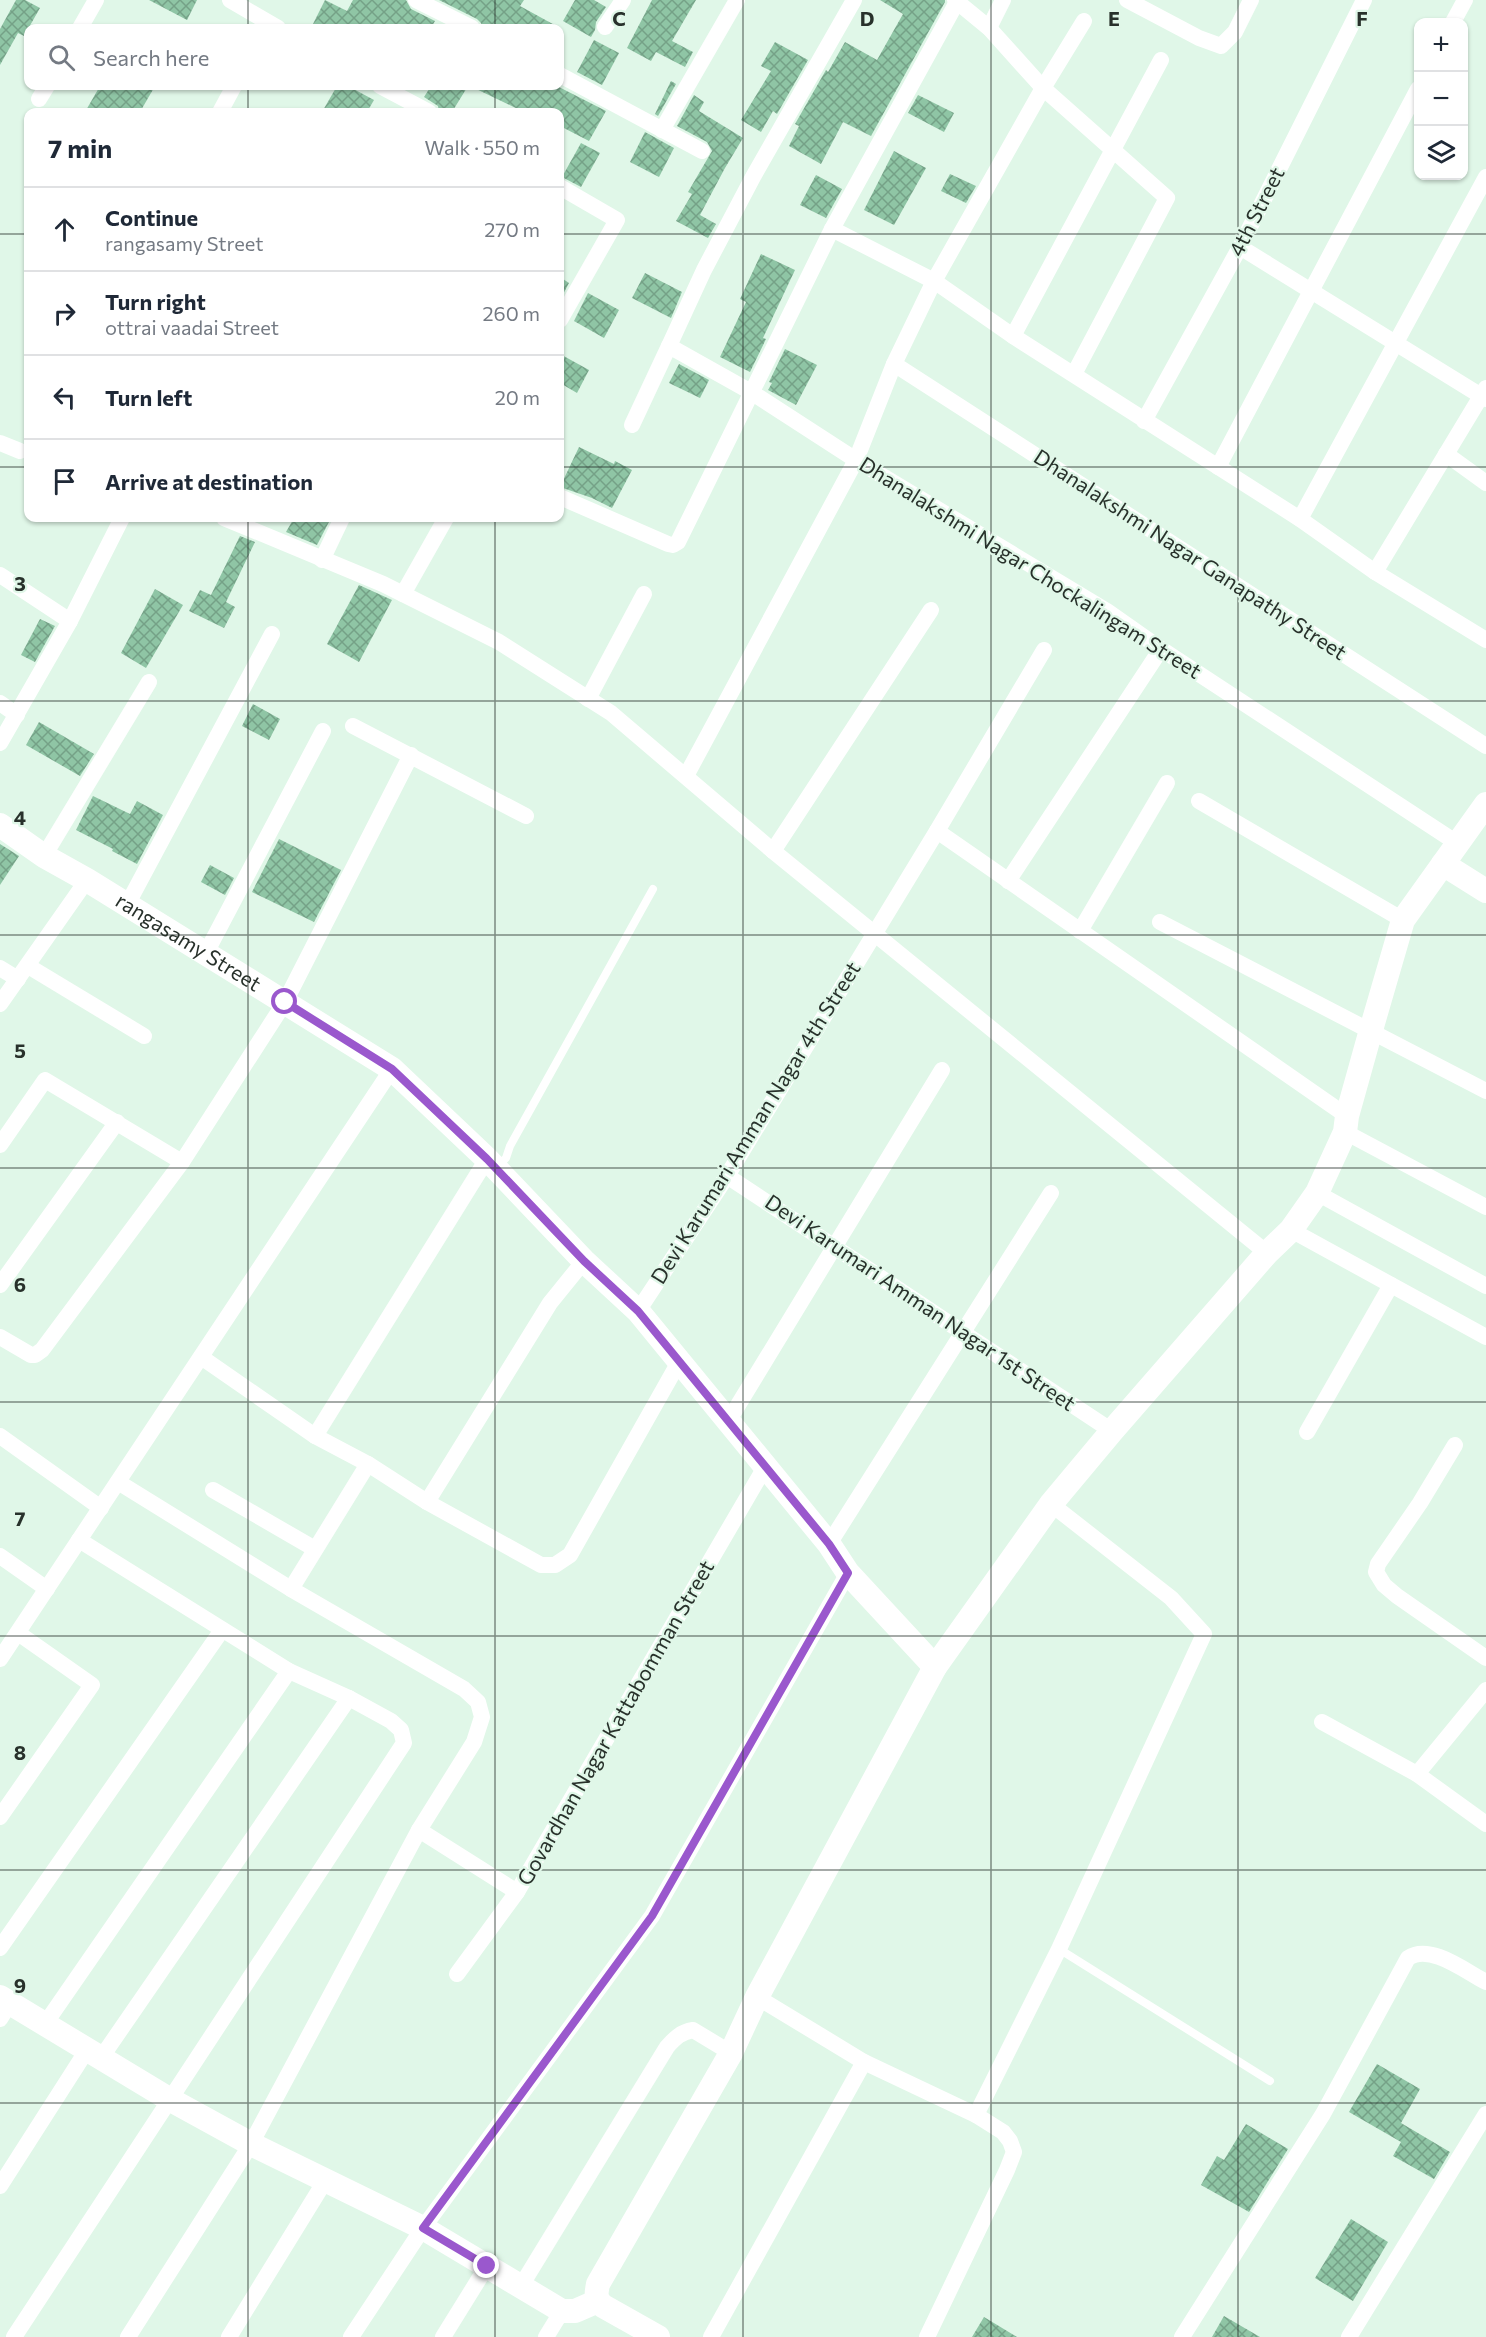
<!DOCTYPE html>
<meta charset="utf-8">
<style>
body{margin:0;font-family:Commissioner,sans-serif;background:#f2f2f3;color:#1f2937}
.controls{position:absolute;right:18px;top:18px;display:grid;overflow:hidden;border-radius:12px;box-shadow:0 2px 4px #0004}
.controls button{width:54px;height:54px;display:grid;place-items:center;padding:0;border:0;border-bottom:2px solid #e0e1e3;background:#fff;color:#1f2937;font:30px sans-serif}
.stop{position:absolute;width:18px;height:18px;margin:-14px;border:4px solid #9a58cd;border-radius:50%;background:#fff}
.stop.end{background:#9a58cd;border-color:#fff;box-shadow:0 2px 6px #0008}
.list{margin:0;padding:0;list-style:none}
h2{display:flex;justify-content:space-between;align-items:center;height:78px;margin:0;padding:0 24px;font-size:26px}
h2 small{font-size:20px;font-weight:400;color:#747a83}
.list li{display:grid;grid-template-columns:39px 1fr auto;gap:18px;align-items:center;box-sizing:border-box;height:84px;padding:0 24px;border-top:2px solid #e0e1e3}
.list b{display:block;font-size:22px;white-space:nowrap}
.list p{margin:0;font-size:20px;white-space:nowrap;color:#747a83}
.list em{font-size:20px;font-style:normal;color:#747a83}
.icon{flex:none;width:33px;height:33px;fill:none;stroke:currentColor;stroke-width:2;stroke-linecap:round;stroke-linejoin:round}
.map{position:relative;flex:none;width:1486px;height:2337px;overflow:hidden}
.search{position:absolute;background:#fff;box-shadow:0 2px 4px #0004;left:24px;top:24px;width:540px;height:66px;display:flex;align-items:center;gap:15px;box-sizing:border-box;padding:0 21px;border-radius:12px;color:#747a83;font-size:22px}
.panel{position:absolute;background:#fff;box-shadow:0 2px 4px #0004;left:24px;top:108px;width:540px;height:414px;border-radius:12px}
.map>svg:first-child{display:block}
.building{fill:url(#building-cross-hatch)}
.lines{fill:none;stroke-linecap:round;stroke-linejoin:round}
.lane{stroke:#fff;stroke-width:8}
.street{stroke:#fff;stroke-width:16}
.secondary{stroke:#fff;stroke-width:24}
.route{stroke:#9a58cd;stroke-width:8}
.grid{fill:none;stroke:#28312b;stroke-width:1.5;stroke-opacity:0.55}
.labels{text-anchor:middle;stroke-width:4.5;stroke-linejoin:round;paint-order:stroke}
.street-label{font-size:21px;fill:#28312b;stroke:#e0f7e8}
.grid-label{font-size:20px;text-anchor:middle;font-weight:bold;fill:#28312b;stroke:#e0f7e8;stroke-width:4.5;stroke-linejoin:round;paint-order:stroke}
</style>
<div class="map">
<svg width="1486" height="2337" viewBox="0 0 1486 2337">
<defs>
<pattern id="building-cross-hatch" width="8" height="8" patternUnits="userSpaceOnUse" patternTransform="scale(1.5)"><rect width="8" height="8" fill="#8fc5a5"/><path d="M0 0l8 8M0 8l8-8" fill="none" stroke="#75a187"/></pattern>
</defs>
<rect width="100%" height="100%" fill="#e0f7e8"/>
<g class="building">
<polygon points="16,0 25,0 40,8 24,36 18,33 0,65 0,29"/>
<polygon points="149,0 197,0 187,20"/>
<polygon points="325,0 347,11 353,0 406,0 411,9 435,21 431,28 311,28"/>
<polygon points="439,0 524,0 520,6 560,28 482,28 481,23 477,19"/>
<polygon points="575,0 594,0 606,7 596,22 595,30 591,37 563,21"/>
<polygon points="652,0 696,0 672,41 693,52 685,67 656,52 651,61 627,48"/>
<polygon points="880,0 945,0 945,2 871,136 843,122 821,164 789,146 799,126 795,124 826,70 828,72 845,42 877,60 903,14"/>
<polygon points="594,40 619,53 602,85 577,72"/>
<polygon points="775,42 808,60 777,114 773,111 761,132 741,120 771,71 761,66"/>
<polygon points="671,81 676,84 658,116 655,114"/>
<polygon points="100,86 155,86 140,112 85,112"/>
<polygon points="337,86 348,86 374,100 367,112 322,112"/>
<polygon points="431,86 468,86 452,112 439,112 438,106 424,97"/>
<polygon points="470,86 557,86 606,111 589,141 560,126 560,112 524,112"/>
<polygon points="694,95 704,102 699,111 743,138 725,168 700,215 716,224 708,238 676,221 692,194 688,192 712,151 707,142 677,126"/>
<polygon points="918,95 954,113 944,132 908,113"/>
<polygon points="645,132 674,148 659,177 630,162"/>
<polygon points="581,143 600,153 581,187 562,177"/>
<polygon points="894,151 926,168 894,225 864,210"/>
<polygon points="950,174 976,186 966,203 941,191"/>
<polygon points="816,175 842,189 826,218 800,205"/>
<polygon points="761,254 795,270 763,338 766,339 750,372 720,357 746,302 740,299"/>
<polygon points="645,273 682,292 671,318 632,298"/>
<polygon points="560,277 569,283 561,298 560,297"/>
<polygon points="588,293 619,310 604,338 574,321"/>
<polygon points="785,349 817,365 796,405 768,390 772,383 769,382"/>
<polygon points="560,354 589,370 577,393 560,383"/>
<polygon points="679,364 709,380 700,398 669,383"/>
<polygon points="579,447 614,464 615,461 632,470 612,508 592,498 560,487"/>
<polygon points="294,518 331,518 317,545 286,532"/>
<polygon points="240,536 255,542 226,602 235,607 224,628 189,611 200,590 211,595"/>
<polygon points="359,585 392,600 359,662 327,644"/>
<polygon points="155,589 183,605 146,668 121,653"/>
<polygon points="40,619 55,626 35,662 21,655"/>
<polygon points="253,704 280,719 269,740 242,726"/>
<polygon points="39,722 94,754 80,776 26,745"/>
<polygon points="93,796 130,814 137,801 163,815 137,864 112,851 113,849 76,830"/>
<polygon points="279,839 341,870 314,922 252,892"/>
<polygon points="0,844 19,856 0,885"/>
<polygon points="210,865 234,878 225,895 201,882"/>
<polygon points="1377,2064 1420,2089 1401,2123 1450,2152 1434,2179 1393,2156 1401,2142 1349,2112"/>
<polygon points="1246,2124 1288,2149 1249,2212 1201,2185 1217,2156 1224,2160"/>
<polygon points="1351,2219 1388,2242 1353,2301 1315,2278"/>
<polygon points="1224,2316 1260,2337 1212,2337"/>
<polygon points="984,2317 1017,2337 972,2337"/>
</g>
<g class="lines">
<g class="lane">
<polyline points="498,1166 506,1158 510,1146 653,889"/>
<polyline points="1059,1949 1270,2081"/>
</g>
<g class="street">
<polyline points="230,0 278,28"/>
<polyline points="416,0 472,28"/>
<polyline points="854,0 753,177 704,270 669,346 751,392 856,460 1107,611 1161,649 1457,843"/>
<polyline points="955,0 989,28 1043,88 1167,198 1074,374"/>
<polyline points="1127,0 1199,38 1221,46 1235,32 1251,0"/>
<polyline points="1453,22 1465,0"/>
<polyline points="605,27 623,0"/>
<polyline points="80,28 96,0"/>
<polyline points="989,28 1003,0"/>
<polyline points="560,75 702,151"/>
<polyline points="380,86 429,112"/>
<polyline points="39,99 47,86"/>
<polyline points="220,112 234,86"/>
<polyline points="662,130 737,0"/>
<polyline points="560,187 617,220 560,320"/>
<polyline points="832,229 934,281 1013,336 1300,519 1375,572 1486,640"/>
<polyline points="1240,247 1486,399"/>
<polyline points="1013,336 1161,60"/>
<polyline points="894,364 1486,746"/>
<polyline points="1144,421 1240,247 1364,0"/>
<polyline points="632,425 669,346"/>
<polyline points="0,443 20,451"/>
<polyline points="1446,454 1486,483"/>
<polyline points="1218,467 1418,89"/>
<polyline points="560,497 668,544 673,545 678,542 832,229 957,2"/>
<polyline points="224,518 383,584 499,642 611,713 773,851 1267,1253"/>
<polyline points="1300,519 1486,177"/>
<polyline points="322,560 342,518"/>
<polyline points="1375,572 1486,388"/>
<polyline points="0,575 70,621"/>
<polyline points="403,594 446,518"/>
<polyline points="588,699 644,594"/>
<polyline points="0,703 17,715"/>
<polyline points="353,726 526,816"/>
<polyline points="0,743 70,621 122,518"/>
<polyline points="686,776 856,460 894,364 934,281 1043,88 1084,21"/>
<polyline points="1199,801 1403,920"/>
<polyline points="937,831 1347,1116"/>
<polyline points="773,851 931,610"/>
<polyline points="44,856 149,682"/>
<polyline points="1008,881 1161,649"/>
<polyline points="127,905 272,634"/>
<polyline points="1160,922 1486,1091"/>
<polyline points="1080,931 1167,783"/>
<polyline points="206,953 323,731"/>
<polyline points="28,966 144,1036"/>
<polyline points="0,968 18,979"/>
<polyline points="0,1004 87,880"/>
<polyline points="1345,1132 1486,1207"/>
<polyline points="0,1145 45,1080 182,1162"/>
<path d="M727,1176C856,1260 983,1347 1112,1431"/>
<polyline points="1317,1193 1486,1286"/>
<polyline points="1291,1230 1486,1337"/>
<polyline points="0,1285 117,1122"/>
<polyline points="638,1311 727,1176 937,831 1044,650"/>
<polyline points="0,1337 31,1355 35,1355 42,1350 182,1162 285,1002 411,755"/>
<polyline points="201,1357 315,1436 368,1464 427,1502 541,1565 555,1565 570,1555 679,1362"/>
<polyline points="729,1420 942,1070"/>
<polyline points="1307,1432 1391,1285"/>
<polyline points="0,1436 101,1508"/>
<polyline points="315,1436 487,1159"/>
<polyline points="1455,1445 1420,1503 1378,1564 1376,1572 1384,1585 1397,1596 1486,1658"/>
<polyline points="118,1482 291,1589 464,1689 478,1702 482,1717 474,1742 419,1830 251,2144 128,2337"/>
<polyline points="213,1490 315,1549"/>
<polyline points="427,1502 550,1303 584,1261"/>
<polyline points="829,1544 1051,1193"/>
<polyline points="0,1556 47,1589"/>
<polyline points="291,1589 368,1464"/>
<polyline points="0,1659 392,1069"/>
<polyline points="1322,1722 1417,1774 1486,1824"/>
<polyline points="1417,1774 1486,1690"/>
<polyline points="0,1817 92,1685 18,1633"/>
<polyline points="419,1830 517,1892"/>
<polyline points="0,1948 222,1630"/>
<polyline points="457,1974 517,1892 765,1467"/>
<polyline points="757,1997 864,2062 976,2115 1003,2132 1010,2141 1014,2152 1007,2170 927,2337"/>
<polyline points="0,2019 10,2003"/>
<polyline points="45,2024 289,1671"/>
<polyline points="101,2058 349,1698"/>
<polyline points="976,2115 1059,1949 1204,1634 1171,1598 1051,1504"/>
<polyline points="0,2186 87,2050"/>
<path d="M521,2286L667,2047C675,2038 681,2032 693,2030L731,2053"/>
<polyline points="14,2337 404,1743 401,1730 391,1721 349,1698 289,1671 79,1540"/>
<polyline points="229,2337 325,2181"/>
<polyline points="351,2337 423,2228 652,1916 848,1573"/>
<polyline points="443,2337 487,2266"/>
<polyline points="546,2337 562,2311"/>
<polyline points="711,2337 864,2062"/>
<path d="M1182,2337L1323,2114L1408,1958C1430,1943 1465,1971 1486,1982"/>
<polyline points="1349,2337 1486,2114"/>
</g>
<g class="secondary">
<path id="s1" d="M0,825L44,856L87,880L392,1069L487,1159L584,1261L638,1311L829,1544L848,1573L935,1667"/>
<polyline points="1443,864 1486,891"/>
<polyline points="0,1997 169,2099 251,2144 423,2228 562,2311 575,2311 598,2301"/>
<path d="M658,2337L603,2306C595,2299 596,2294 598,2284L731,2053L757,1997L935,1667L1051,1504L1112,1431L1267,1253L1291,1230L1317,1193L1345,1132L1347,1116L1371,1030L1403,920L1486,804"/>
</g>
</g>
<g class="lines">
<polyline class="route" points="285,1002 392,1069 487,1159 584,1261 638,1311 829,1544 848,1573 652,1916 423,2228 487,2266"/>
</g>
<path class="grid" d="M248,0V28M495,0V28M743,0V2337M991,0V2337M1238,0V2337M248,86V112M495,86V112M0,234H28M560,234H1486M0,467H28M560,467H1486M248,518V2337M495,518V2337M0,701H1486M0,935H1486M0,1168H1486M0,1402H1486M0,1636H1486M0,1870H1486M0,2103H1486"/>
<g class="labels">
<g class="street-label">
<text transform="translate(1257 212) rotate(-63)" y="7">4th Street</text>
<text transform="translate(1190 555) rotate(33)" y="7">Dhanalakshmi Nagar Ganapathy Street</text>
<text transform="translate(1030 568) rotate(32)" y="7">Dhanalakshmi Nagar Chockalingam Street</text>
<text dy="7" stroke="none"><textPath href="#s1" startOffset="222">rangasamy Street</textPath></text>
<text transform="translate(756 1123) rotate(-58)" y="7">Devi Karumari Amman Nagar 4th Street</text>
<text transform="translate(920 1303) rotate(34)" y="7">Devi Karumari Amman Nagar 1st Street</text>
<text transform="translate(616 1723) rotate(-60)" y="7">Govardhan Nagar Kattabomman Street</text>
</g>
</g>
<g class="grid-label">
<text x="619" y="26">C</text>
<text x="867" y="26">D</text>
<text x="1114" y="26">E</text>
<text x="1362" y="26">F</text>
<text x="20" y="591">3</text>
<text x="20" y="825">4</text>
<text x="20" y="1058">5</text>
<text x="20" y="1292">6</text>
<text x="20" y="1526">7</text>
<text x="20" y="1760">8</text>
<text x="20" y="1993">9</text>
</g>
</svg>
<div class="controls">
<button>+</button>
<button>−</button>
<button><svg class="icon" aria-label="layers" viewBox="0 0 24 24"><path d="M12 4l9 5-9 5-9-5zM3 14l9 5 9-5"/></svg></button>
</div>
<div class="stop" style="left:285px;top:1002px"></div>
<div class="stop end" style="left:487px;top:2266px"></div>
<div class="search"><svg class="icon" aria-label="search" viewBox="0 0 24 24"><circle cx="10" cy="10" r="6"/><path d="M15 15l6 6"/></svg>Search here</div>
<section class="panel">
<h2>7 min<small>Walk · 550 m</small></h2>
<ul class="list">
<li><svg class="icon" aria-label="ahead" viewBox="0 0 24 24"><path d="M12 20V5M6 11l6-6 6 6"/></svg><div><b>Continue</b><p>rangasamy Street</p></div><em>270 m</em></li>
<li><svg class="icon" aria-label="right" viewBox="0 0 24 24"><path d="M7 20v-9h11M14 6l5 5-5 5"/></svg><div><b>Turn right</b><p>ottrai vaadai Street</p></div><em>260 m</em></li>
<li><svg class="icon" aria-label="left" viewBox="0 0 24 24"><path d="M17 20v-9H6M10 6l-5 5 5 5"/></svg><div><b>Turn left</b></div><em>20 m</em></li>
<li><svg class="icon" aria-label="arrive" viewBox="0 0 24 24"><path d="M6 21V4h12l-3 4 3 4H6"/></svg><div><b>Arrive at destination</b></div></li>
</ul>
</section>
</div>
